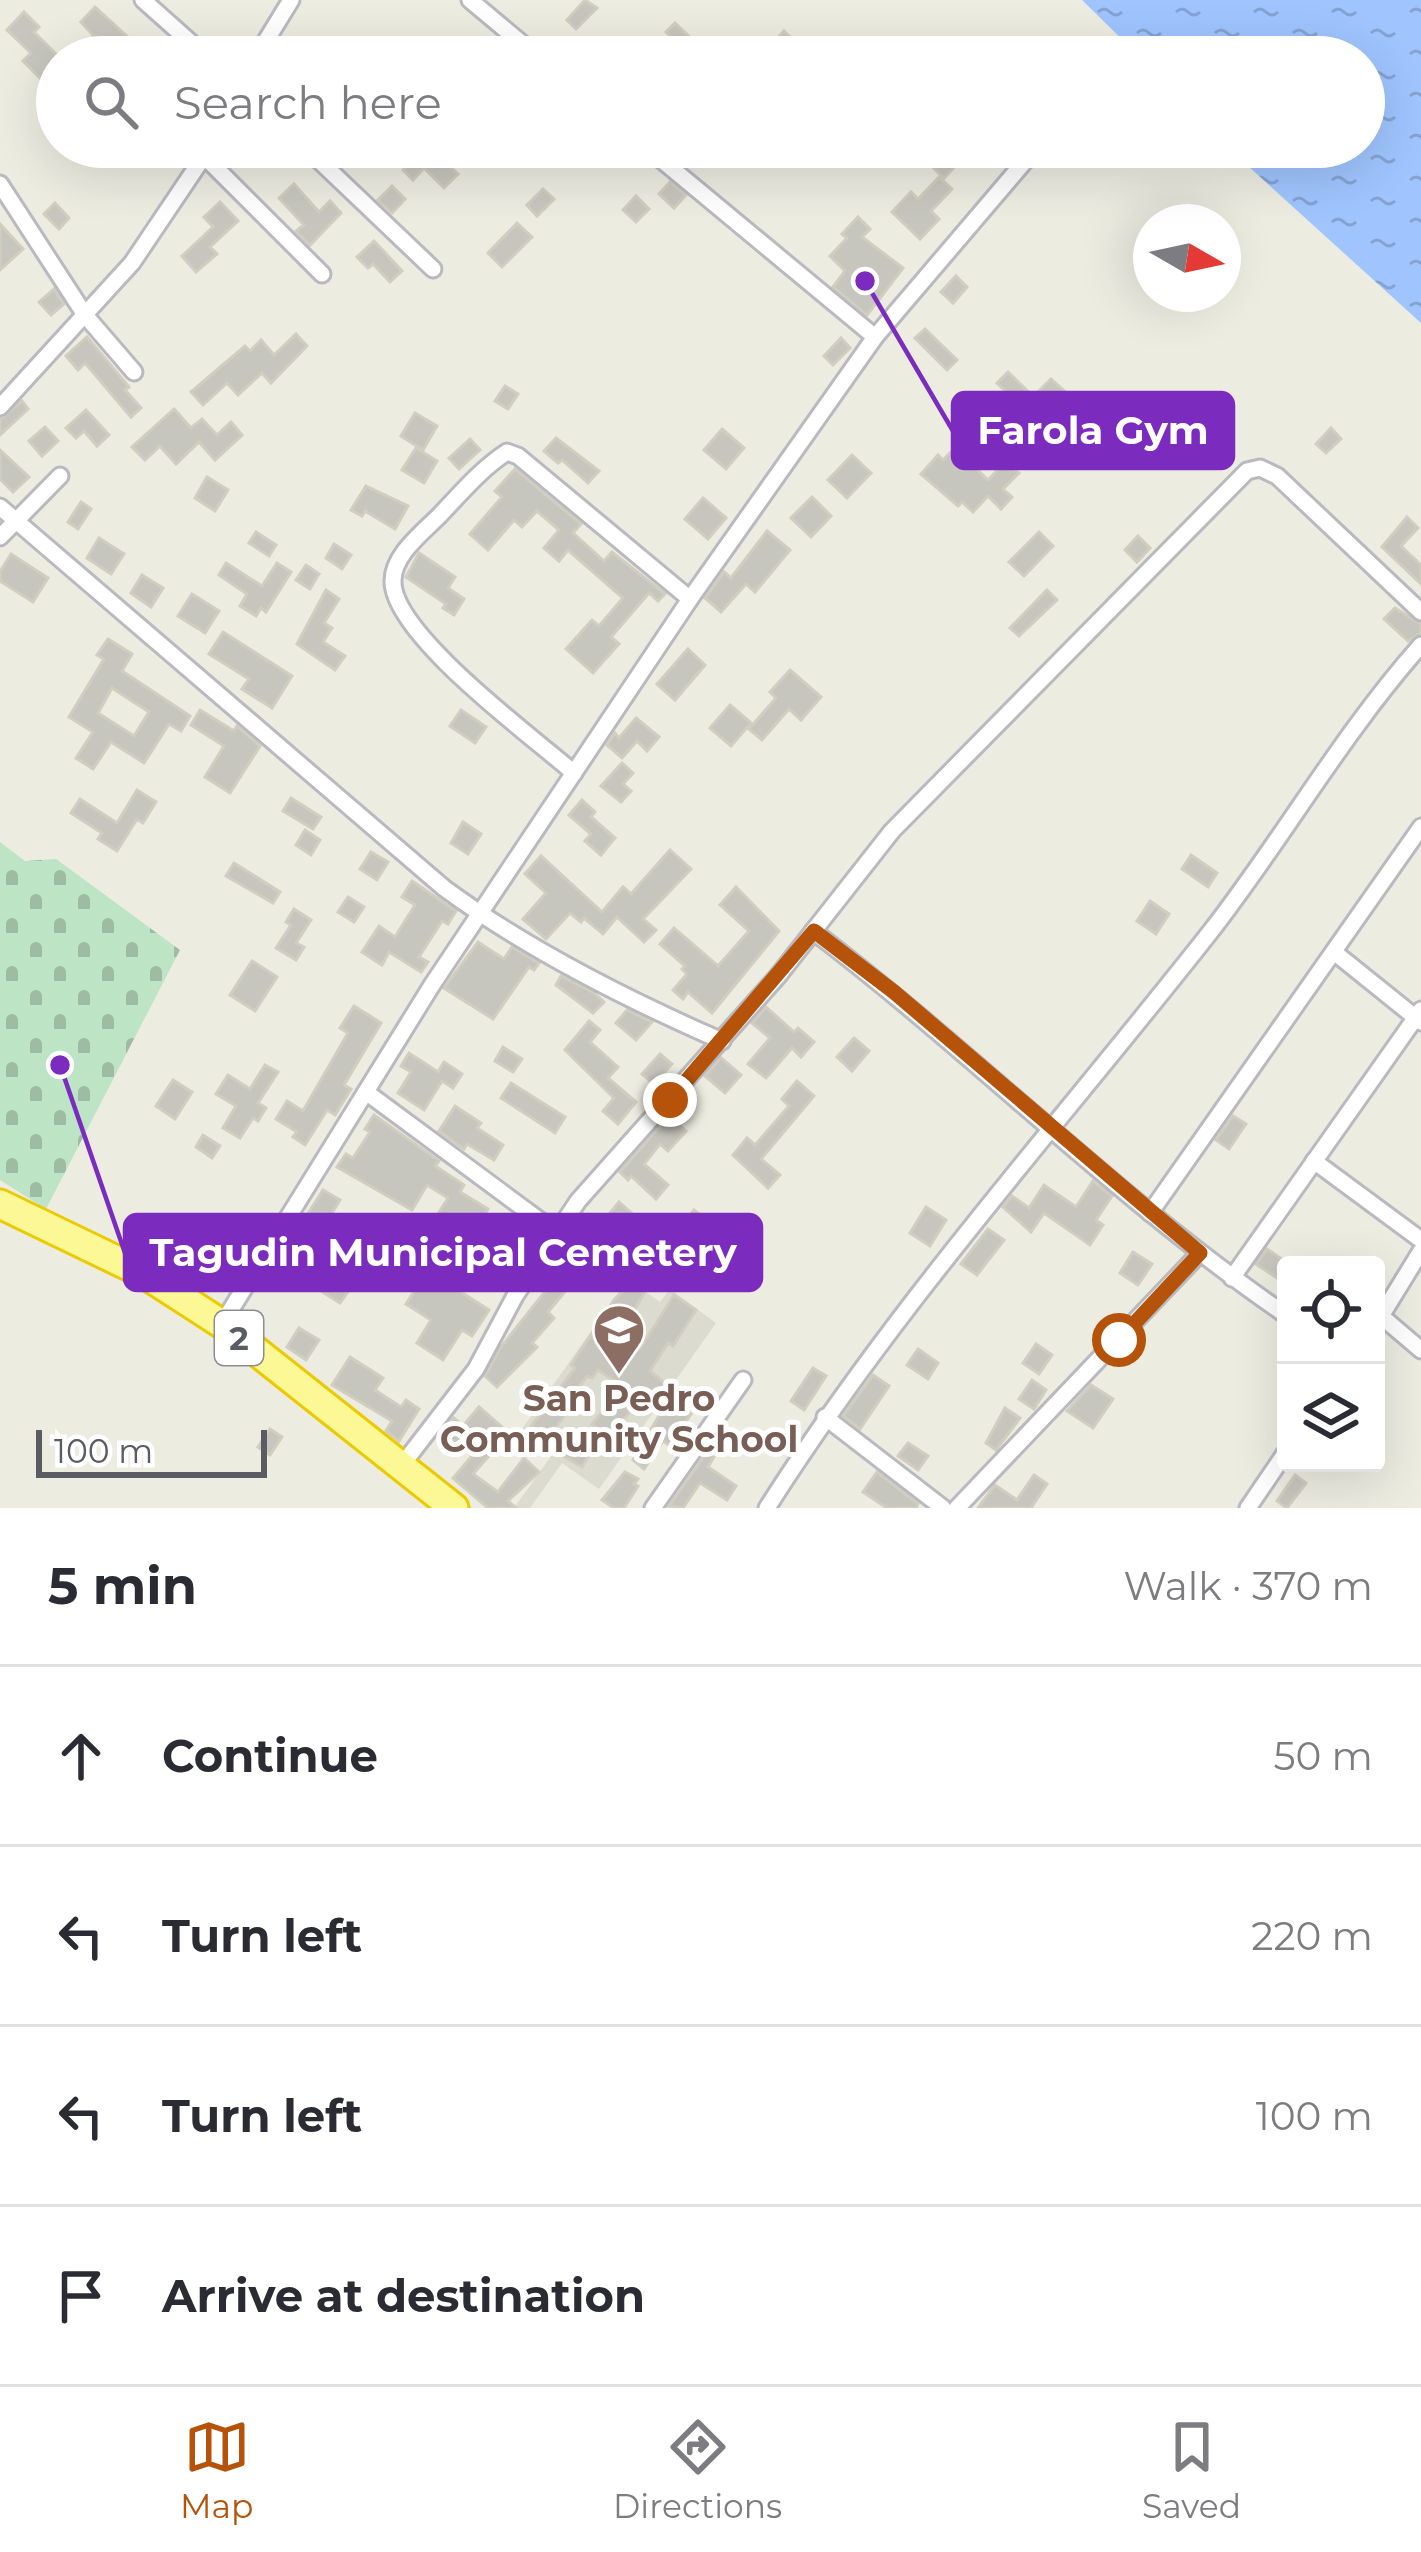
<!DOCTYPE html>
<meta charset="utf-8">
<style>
body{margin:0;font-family:Montserrat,sans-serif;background:#f2f2f3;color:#2b2b33}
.controls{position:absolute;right:36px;bottom:36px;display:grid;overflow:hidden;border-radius:12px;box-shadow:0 12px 48px #0002}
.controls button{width:108px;height:108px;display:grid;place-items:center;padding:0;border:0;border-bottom:3px solid #e1e1e2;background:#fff;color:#2b2b33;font:60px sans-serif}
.compass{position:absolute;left:1133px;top:204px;width:108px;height:108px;border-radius:50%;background:#fff;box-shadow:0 12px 48px #0002;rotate:99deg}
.scale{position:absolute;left:36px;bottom:30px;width:231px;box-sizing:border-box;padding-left:12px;border:6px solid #595c62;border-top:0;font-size:33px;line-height:42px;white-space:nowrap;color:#595c62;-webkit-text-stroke:9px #fff;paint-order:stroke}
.stop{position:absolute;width:36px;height:36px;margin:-27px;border:9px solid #b45309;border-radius:50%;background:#fff}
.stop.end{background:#b45309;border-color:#fff;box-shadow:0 3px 12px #0008}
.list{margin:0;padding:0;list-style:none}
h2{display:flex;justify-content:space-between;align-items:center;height:156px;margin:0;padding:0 48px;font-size:51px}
h2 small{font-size:39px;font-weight:400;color:#7c7c81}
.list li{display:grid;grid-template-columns:78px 1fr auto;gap:36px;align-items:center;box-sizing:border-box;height:180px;padding:0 48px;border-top:3px solid #e1e1e2}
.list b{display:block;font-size:45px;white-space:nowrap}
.list em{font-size:39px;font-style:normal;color:#7c7c81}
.icon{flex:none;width:66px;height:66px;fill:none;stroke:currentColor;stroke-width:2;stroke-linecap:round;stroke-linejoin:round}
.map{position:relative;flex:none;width:1421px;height:1508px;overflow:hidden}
.search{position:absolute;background:#fff;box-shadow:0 12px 48px #0002;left:36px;right:36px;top:36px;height:132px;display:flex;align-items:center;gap:30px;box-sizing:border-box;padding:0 42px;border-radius:66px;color:#7c7c81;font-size:45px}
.sheet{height:876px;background:#fff}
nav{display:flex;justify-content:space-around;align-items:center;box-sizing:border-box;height:168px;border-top:3px solid #e1e1e2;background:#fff;font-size:33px;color:#7c7c81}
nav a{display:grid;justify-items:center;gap:6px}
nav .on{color:#b45309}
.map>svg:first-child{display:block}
.education{fill:#dcdbcf}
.cemetery{fill:url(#cemetery-stones)}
.water{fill:url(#water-ripples)}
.building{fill:#c7c6be;stroke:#d1cebf;stroke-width:3;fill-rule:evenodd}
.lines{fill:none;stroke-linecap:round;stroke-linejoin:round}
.minor-casing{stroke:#b9bac0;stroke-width:21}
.trunk-casing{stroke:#ebca02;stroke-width:33}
.minor{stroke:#fff;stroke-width:15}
.trunk{stroke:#fcf896;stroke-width:27}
.route{stroke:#b45309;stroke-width:15}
.labels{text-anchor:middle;stroke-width:10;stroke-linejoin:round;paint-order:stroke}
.shield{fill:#fff;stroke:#8b8d91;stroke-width:3}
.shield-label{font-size:33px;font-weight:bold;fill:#595c62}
.education-label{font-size:36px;font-weight:bold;fill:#785e54;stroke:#fff}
.leader{fill:none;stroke:#7b2cbf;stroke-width:4.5}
.callout-dot{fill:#7b2cbf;stroke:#fff;stroke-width:4.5}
.callout{fill:#7b2cbf;stroke:#7b2cbf;stroke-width:4.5}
.callout-label{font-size:39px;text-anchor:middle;font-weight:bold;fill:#fff}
</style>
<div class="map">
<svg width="1421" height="1508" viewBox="0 0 1421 1508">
<defs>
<pattern id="cemetery-stones" width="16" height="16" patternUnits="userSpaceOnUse" patternTransform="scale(3)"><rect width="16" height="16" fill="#bde4c4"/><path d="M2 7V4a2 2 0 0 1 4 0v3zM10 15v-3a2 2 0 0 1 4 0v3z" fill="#9dbca3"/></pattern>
<pattern id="water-ripples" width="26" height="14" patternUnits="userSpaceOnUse" patternTransform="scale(3)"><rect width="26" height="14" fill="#9fc4fe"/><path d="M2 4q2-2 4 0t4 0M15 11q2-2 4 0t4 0" fill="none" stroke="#85a2d1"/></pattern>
</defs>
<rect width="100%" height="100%" fill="#ecece1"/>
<polygon class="education" points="628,1279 660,1302 670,1289 716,1323 599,1489 562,1463 530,1508 514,1508 554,1452 522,1429"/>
<polygon class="cemetery" points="0,842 25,861 56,859 180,950 46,1209 0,1180"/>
<polygon class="water" points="1082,0 1421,0 1421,323 1227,147 1364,147 1364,57 1140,57"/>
<g class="building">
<polygon points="585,0 597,8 576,29 567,20"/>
<polygon points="95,7 130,39 113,57 81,22"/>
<polygon points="24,12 39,27 34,32 57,55 57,76 48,86 23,61 31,53 7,30"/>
<polygon points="675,23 697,44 688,53 666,32"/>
<polygon points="784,31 811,57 785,57 772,44"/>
<polygon points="425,147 444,147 437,154 458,174 444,188 424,168 413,180 403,170"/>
<polygon points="927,147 950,147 962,159 944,178 920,155"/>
<polygon points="939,177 952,189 931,211 939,219 920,239 892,212 911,192 918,199"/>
<polygon points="670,182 686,195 674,208 659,194"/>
<polygon points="294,184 319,212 330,201 341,213 310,245 296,231 304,225 279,198"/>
<polygon points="392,186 405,199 392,213 378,200"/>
<polygon points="543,189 554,199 537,216 527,205"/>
<polygon points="636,196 649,209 636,222 623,210"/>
<polygon points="220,202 238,221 210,247 217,254 196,272 182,256 213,227 204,217"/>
<polygon points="55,203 69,218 59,229 44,214"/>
<polygon points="858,217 870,229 862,237 903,268 867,315 833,287 845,271 830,256 847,238 842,234"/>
<polygon points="517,223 532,237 502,267 488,253"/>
<polygon points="0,224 23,249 0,270"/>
<polygon points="374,241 402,271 390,282 373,264 368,268 357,257"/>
<polygon points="956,276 967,287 953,303 941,292"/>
<polygon points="54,289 64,304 51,315 39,302"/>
<polygon points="925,329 957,360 947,370 915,338"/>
<polygon points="296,334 307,346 271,383 262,373 238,395 227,383 203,405 191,392 245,346 250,351 261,340 274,355"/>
<polygon points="87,337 129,387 125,390 141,408 131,417 85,363 78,370 66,356"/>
<polygon points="841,338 850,348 833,365 824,356"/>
<polygon points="1008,372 1040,403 1023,421 1043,441 1034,450 1014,431 1007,439 985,418 1008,394 997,383"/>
<polygon points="1051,379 1086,410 1076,420 1053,398 1045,405 1035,395"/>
<polygon points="505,386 518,394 508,409 495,401"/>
<polygon points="22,401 28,409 0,435 0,419"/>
<polygon points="174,409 191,428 202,419 217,435 231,422 242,435 215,460 199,442 176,464 160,446 145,460 132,447"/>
<polygon points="86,410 109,435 97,446 84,431 76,438 66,428"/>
<polygon points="415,413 437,426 423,450 401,436"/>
<polygon points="45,427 58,441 42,456 29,441"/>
<polygon points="1331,428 1341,439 1326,453 1316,444"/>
<polygon points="722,429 744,448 726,469 704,450"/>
<polygon points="556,438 599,471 588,483 562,460 558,463 544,451"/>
<polygon points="470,439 480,450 459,469 449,458"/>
<polygon points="416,448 437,461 424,483 402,470"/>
<polygon points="955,448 988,480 1006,461 1019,473 1003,489 1012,497 1001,509 988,496 973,512 962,502 958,506 921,474 938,455 943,460"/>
<polygon points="0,450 29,477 13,492 0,479"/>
<polygon points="852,455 871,473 847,498 828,480"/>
<polygon points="515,469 581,524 573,533 604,561 612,552 665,594 658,601 649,593 611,637 619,644 593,673 566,649 592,620 599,626 623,598 568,550 559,561 544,548 559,530 537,511 522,527 514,520 488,550 470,534 502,497 495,491"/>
<polygon points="207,477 228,490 215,511 195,498"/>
<polygon points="366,486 408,506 395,529 365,511 362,516 351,510"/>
<polygon points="812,497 831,516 811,537 791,518"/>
<polygon points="703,498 726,518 708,539 685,519"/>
<polygon points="81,502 91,509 78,529 68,522"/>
<polygon points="1407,517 1418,528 1401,546 1421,565 1421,584 1382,547"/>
<polygon points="767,531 790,550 755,592 746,584 721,612 705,598 724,572 731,578"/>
<polygon points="256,532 276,545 269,556 249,543"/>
<polygon points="1039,532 1053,546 1024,576 1009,562"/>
<polygon points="1138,536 1150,548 1137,562 1125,550"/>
<polygon points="99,538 124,554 111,574 87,558"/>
<polygon points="334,544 351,555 342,569 326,558"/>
<polygon points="419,553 455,577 448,588 464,599 454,615 443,608 446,604 406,577"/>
<polygon points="11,554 48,578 33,602 0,581 0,572"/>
<polygon points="226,563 262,586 277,563 291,572 266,612 261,608 256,616 240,606 247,594 219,575"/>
<polygon points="306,565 319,574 310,589 296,580"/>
<polygon points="142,575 163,588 151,607 131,593"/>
<polygon points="326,590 339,599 324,623 332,628 323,642 345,656 335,670 297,644"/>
<polygon points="1047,590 1057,600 1019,636 1010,628"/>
<polygon points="192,594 219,611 205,633 178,616"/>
<polygon points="1395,608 1421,624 1421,633 1408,641 1384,619"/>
<polygon points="223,632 292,676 272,708 242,689 249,679 209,654"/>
<path d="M108,639L132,654L122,671L190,716L181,731L169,724L144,763L111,742L93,769L76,758L93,732L69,717L104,659L97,655ZM112,688L149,712L134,736L98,713Z"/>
<polygon points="688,649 705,665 675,700 657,684"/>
<polygon points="790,670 821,697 801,720 789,709 762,740 749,729 776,698 770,692"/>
<polygon points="730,705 751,723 731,746 710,728"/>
<polygon points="200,710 234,731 237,726 260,746 230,793 205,777 224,746 191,725"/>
<polygon points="461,710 486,727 475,743 450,726"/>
<polygon points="636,718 659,737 647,751 637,741 622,758 607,745 615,733 619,738"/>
<polygon points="622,763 633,773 623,784 631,791 621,802 601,786"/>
<polygon points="137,790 156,802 143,823 137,819 117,851 98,839 102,833 71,813 80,799 117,823"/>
<polygon points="291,798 321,817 313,829 283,811"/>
<polygon points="582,800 595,812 591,817 615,838 601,855 585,841 591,834 569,815"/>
<polygon points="463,822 481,834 468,854 451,843"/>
<polygon points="305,830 320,840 311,855 296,845"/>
<polygon points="670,850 691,869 643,919 656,930 644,942 617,917 603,934 584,918 581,922 570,913 546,939 523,919 546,893 525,874 541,856 602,912 623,887 631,894"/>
<polygon points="371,852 388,862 377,880 360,869"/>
<polygon points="1191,855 1217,873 1208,887 1182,869"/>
<polygon points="234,863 280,892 273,903 226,876"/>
<polygon points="412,881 456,911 448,924 442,921 419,957 428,962 421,972 389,952 382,965 362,952 379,926 395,937 415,905 402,897"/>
<polygon points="736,887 779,931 712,1013 688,992 683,999 673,990 687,974 682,969 685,966 660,944 674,928 718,966 749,931 720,905"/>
<polygon points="348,897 364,907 354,922 338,912"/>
<polygon points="1150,901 1169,914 1156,934 1137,921"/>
<polygon points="294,909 311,920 296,943 304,947 296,960 276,948 291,925 286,922"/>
<polygon points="478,942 504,959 512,947 539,963 534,970 529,967 493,1019 444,988"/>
<polygon points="252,961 277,977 255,1011 230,995"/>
<polygon points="561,976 594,993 604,1002 593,1013 556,985"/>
<polygon points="354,1006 381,1023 344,1085 351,1089 335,1115 327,1110 305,1145 293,1137 297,1132 276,1119 287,1101 303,1111 348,1033 340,1028"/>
<polygon points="766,1007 794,1032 798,1028 814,1042 801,1057 792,1048 766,1078 748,1064 770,1038 752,1023"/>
<polygon points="627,1010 652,1022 636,1040 616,1023"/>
<polygon points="589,1021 600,1030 590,1042 618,1067 608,1078 636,1102 618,1124 603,1111 614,1098 565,1050"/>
<polygon points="854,1038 869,1051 852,1071 837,1057"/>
<polygon points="503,1047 522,1059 513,1072 495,1061"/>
<polygon points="409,1053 438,1072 444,1062 462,1074 453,1088 442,1081 424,1110 398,1093 411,1072 401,1066"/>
<polygon points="660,1054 672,1064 654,1084 642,1074"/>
<polygon points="721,1058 741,1075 725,1093 705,1076"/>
<polygon points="265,1065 278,1072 258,1103 266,1108 258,1121 253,1118 240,1138 223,1128 236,1106 216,1094 228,1075 250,1089"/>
<polygon points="173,1080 192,1092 175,1119 156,1106"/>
<polygon points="797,1081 814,1096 761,1159 780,1175 768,1188 733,1155 747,1138 755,1145 789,1106 782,1099"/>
<polygon points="511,1083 565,1117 555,1133 501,1098"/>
<polygon points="455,1106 481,1123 477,1128 503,1145 494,1160 467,1144 464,1149 439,1131"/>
<polygon points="374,1115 439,1161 435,1166 464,1185 460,1192 488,1209 482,1219 503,1233 512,1218 526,1227 498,1272 473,1255 453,1287 489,1310 472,1336 462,1330 443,1360 417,1343 431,1320 406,1304 449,1237 431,1225 448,1198 427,1185 412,1210 337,1167 346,1154 353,1158 370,1132 365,1129"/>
<polygon points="669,1116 686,1131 668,1151 660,1144 644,1164 668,1185 656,1199 631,1176 628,1180 620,1172"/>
<polygon points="1233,1116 1246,1124 1229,1149 1216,1140"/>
<polygon points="203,1135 220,1146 212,1158 196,1147"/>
<polygon points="1093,1181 1112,1196 1096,1220 1103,1225 1090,1245 1044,1213 1031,1232 1003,1207 1012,1196 1029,1208 1044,1185 1076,1207"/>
<polygon points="323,1190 340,1200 317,1237 300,1226"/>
<polygon points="619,1202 645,1225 631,1241 605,1219"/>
<polygon points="926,1207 946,1220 930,1246 910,1233"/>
<polygon points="694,1210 707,1221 693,1238 679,1227"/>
<polygon points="988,1229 1004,1240 977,1275 961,1264"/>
<polygon points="355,1243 374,1255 340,1303 318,1289 334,1264 321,1256 329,1245 347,1256"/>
<polygon points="1267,1249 1286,1262 1286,1284 1256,1264"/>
<polygon points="1133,1252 1152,1264 1138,1285 1120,1273"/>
<polygon points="565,1254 583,1270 548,1312 554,1318 532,1343 537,1347 497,1387 485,1376 501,1347 555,1279 548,1274"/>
<polygon points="629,1285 644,1293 620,1336 640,1349 674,1295 696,1310 673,1346 668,1343 650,1371 667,1385 655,1399 640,1387 627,1408 630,1412 608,1438 592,1424 624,1387 598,1370 592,1378 587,1376 564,1407 566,1413 547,1440 530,1428 575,1368 571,1365 614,1300"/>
<polygon points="299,1328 319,1340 306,1360 287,1347"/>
<polygon points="1036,1344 1052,1355 1039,1374 1023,1363"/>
<polygon points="918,1349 938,1363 928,1379 907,1365"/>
<polygon points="350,1357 383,1378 375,1390 401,1407 406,1400 419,1409 399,1441 386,1431 392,1421 332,1385"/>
<polygon points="813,1368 826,1376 804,1410 791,1401"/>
<polygon points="873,1375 889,1386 860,1429 843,1416"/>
<polygon points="1032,1380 1046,1390 1034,1409 1019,1399"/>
<polygon points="1091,1385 1113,1399 1093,1428 1067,1411"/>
<polygon points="669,1399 691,1414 677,1436 685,1441 678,1451 663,1441 644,1469 633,1460"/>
<polygon points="479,1407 509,1433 473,1474 498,1492 524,1458 539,1472 508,1501 516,1508 488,1508 453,1478 472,1456 442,1432 454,1418 463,1426"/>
<polygon points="1005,1408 1020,1418 996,1450 986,1443"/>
<polygon points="270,1429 282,1437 270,1455 258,1447"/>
<polygon points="720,1434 725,1438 708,1467 736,1486 727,1500 700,1483 683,1508 669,1506"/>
<polygon points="573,1440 591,1451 582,1467 563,1456"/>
<polygon points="908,1443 928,1456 918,1470 898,1456"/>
<polygon points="625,1472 638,1479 634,1484 638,1486 624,1508 614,1508 602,1500"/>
<polygon points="877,1472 918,1504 916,1508 887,1508 863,1492"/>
<polygon points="1034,1475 1047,1484 1031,1508 978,1508 995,1485 1017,1500"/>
<polygon points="1295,1475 1306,1483 1287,1508 1277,1501"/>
</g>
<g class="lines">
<g class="minor-casing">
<g id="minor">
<polyline points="143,0 207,57"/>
<polyline points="470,0 538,57"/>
<polyline points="256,57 291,0"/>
<polyline points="305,147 433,269"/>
<polyline points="646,147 875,337"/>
<polyline points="0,184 85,315 134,372"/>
<polyline points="0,407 132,263 204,156 322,274"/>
<path d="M0,507L444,888C524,947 630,1001 722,1041"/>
<polyline points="0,537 60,476"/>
<path d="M574,773C534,738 392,634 393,581C393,555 422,533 440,515C460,494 482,468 507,452L518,456L690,599"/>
<path d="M813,931C975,1054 1118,1200 1286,1315"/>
<polyline points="1334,952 1421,1022"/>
<polyline points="366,1092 619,1279"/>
<polyline points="1314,1161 1421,1240"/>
<polyline points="1150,1213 1421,827"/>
<polyline points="1232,1278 1421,1010"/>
<polyline points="1381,1316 1421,1251"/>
<polyline points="1379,1320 1381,1316 1421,1350"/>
<polyline points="222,1324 432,985 690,599 875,337 1037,147"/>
<polyline points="825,1417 943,1508"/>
<polyline points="402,1465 476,1369 515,1296 578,1201 778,976 892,831 1247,471 1260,468 1277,476 1421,612"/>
<polyline points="653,1508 743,1380"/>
<path d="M767,1508C897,1303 1061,1122 1211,931C1284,837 1342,734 1421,645"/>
<polyline points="957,1508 1200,1253"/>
<polyline points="1248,1508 1286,1452"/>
</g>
</g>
<g class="trunk-casing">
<polyline id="trunk" points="0,1204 143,1273 222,1324 454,1508"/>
</g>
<use href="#minor" class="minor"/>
<use href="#trunk" class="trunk"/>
</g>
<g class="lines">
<polyline class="route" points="670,1100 814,931 894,992 1200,1253 1119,1340"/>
</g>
<defs>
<g id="school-pin" transform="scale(2.7)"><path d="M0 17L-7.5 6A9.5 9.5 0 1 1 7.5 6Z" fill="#8d6e63" stroke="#fff"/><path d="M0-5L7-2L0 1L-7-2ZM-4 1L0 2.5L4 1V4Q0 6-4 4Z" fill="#fff"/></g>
</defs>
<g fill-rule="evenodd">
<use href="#school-pin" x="619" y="1330"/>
</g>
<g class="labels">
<rect class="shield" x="215" y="1311" width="48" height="54" rx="9"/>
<g class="shield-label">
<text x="239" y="1350">2</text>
</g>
<g class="education-label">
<text x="619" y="1411">San Pedro<tspan x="619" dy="41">Community School</tspan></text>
</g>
</g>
<path class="leader" d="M865 281L953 431M60 1065L125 1253"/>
<g class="callout-dot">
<circle cx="865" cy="281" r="12"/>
<circle cx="60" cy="1065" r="12"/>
</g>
<g class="callout">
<rect x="953" y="393" width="280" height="75" rx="12"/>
<rect x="125" y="1215" width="636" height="75" rx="12"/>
</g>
<g class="callout-label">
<text x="1093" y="444">Farola Gym</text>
<text x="443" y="1266">Tagudin Municipal Cemetery</text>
</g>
</svg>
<div class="controls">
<button><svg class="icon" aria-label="locate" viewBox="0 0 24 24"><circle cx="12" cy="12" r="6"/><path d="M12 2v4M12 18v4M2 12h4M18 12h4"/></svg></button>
<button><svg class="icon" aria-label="layers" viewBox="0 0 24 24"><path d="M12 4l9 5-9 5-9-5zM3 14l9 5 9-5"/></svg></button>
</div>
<svg class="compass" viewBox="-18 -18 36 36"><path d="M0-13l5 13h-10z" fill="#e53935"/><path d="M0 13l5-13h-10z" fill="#7c7c81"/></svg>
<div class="scale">100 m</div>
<div class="stop" style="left:1119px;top:1340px"></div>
<div class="stop end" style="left:670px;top:1100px"></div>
<div class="search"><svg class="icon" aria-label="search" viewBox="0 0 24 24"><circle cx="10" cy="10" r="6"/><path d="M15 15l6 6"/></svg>Search here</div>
</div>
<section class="sheet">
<h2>5 min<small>Walk · 370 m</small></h2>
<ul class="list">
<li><svg class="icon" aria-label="ahead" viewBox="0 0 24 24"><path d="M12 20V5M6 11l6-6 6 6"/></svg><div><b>Continue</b></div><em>50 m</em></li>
<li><svg class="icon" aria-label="left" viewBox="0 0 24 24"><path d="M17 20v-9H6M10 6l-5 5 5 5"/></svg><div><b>Turn left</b></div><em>220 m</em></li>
<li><svg class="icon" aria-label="left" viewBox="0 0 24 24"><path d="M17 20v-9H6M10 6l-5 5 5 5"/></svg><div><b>Turn left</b></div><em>100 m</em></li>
<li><svg class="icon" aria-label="arrive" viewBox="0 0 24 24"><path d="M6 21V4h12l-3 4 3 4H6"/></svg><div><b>Arrive at destination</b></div></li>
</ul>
</section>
<nav>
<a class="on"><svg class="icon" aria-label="map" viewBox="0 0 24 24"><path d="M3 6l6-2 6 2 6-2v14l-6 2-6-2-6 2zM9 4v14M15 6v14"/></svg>Map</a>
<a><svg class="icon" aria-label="directions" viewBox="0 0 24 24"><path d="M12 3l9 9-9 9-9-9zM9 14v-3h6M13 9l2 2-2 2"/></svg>Directions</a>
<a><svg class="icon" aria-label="saved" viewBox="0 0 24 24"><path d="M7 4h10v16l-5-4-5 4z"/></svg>Saved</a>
</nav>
